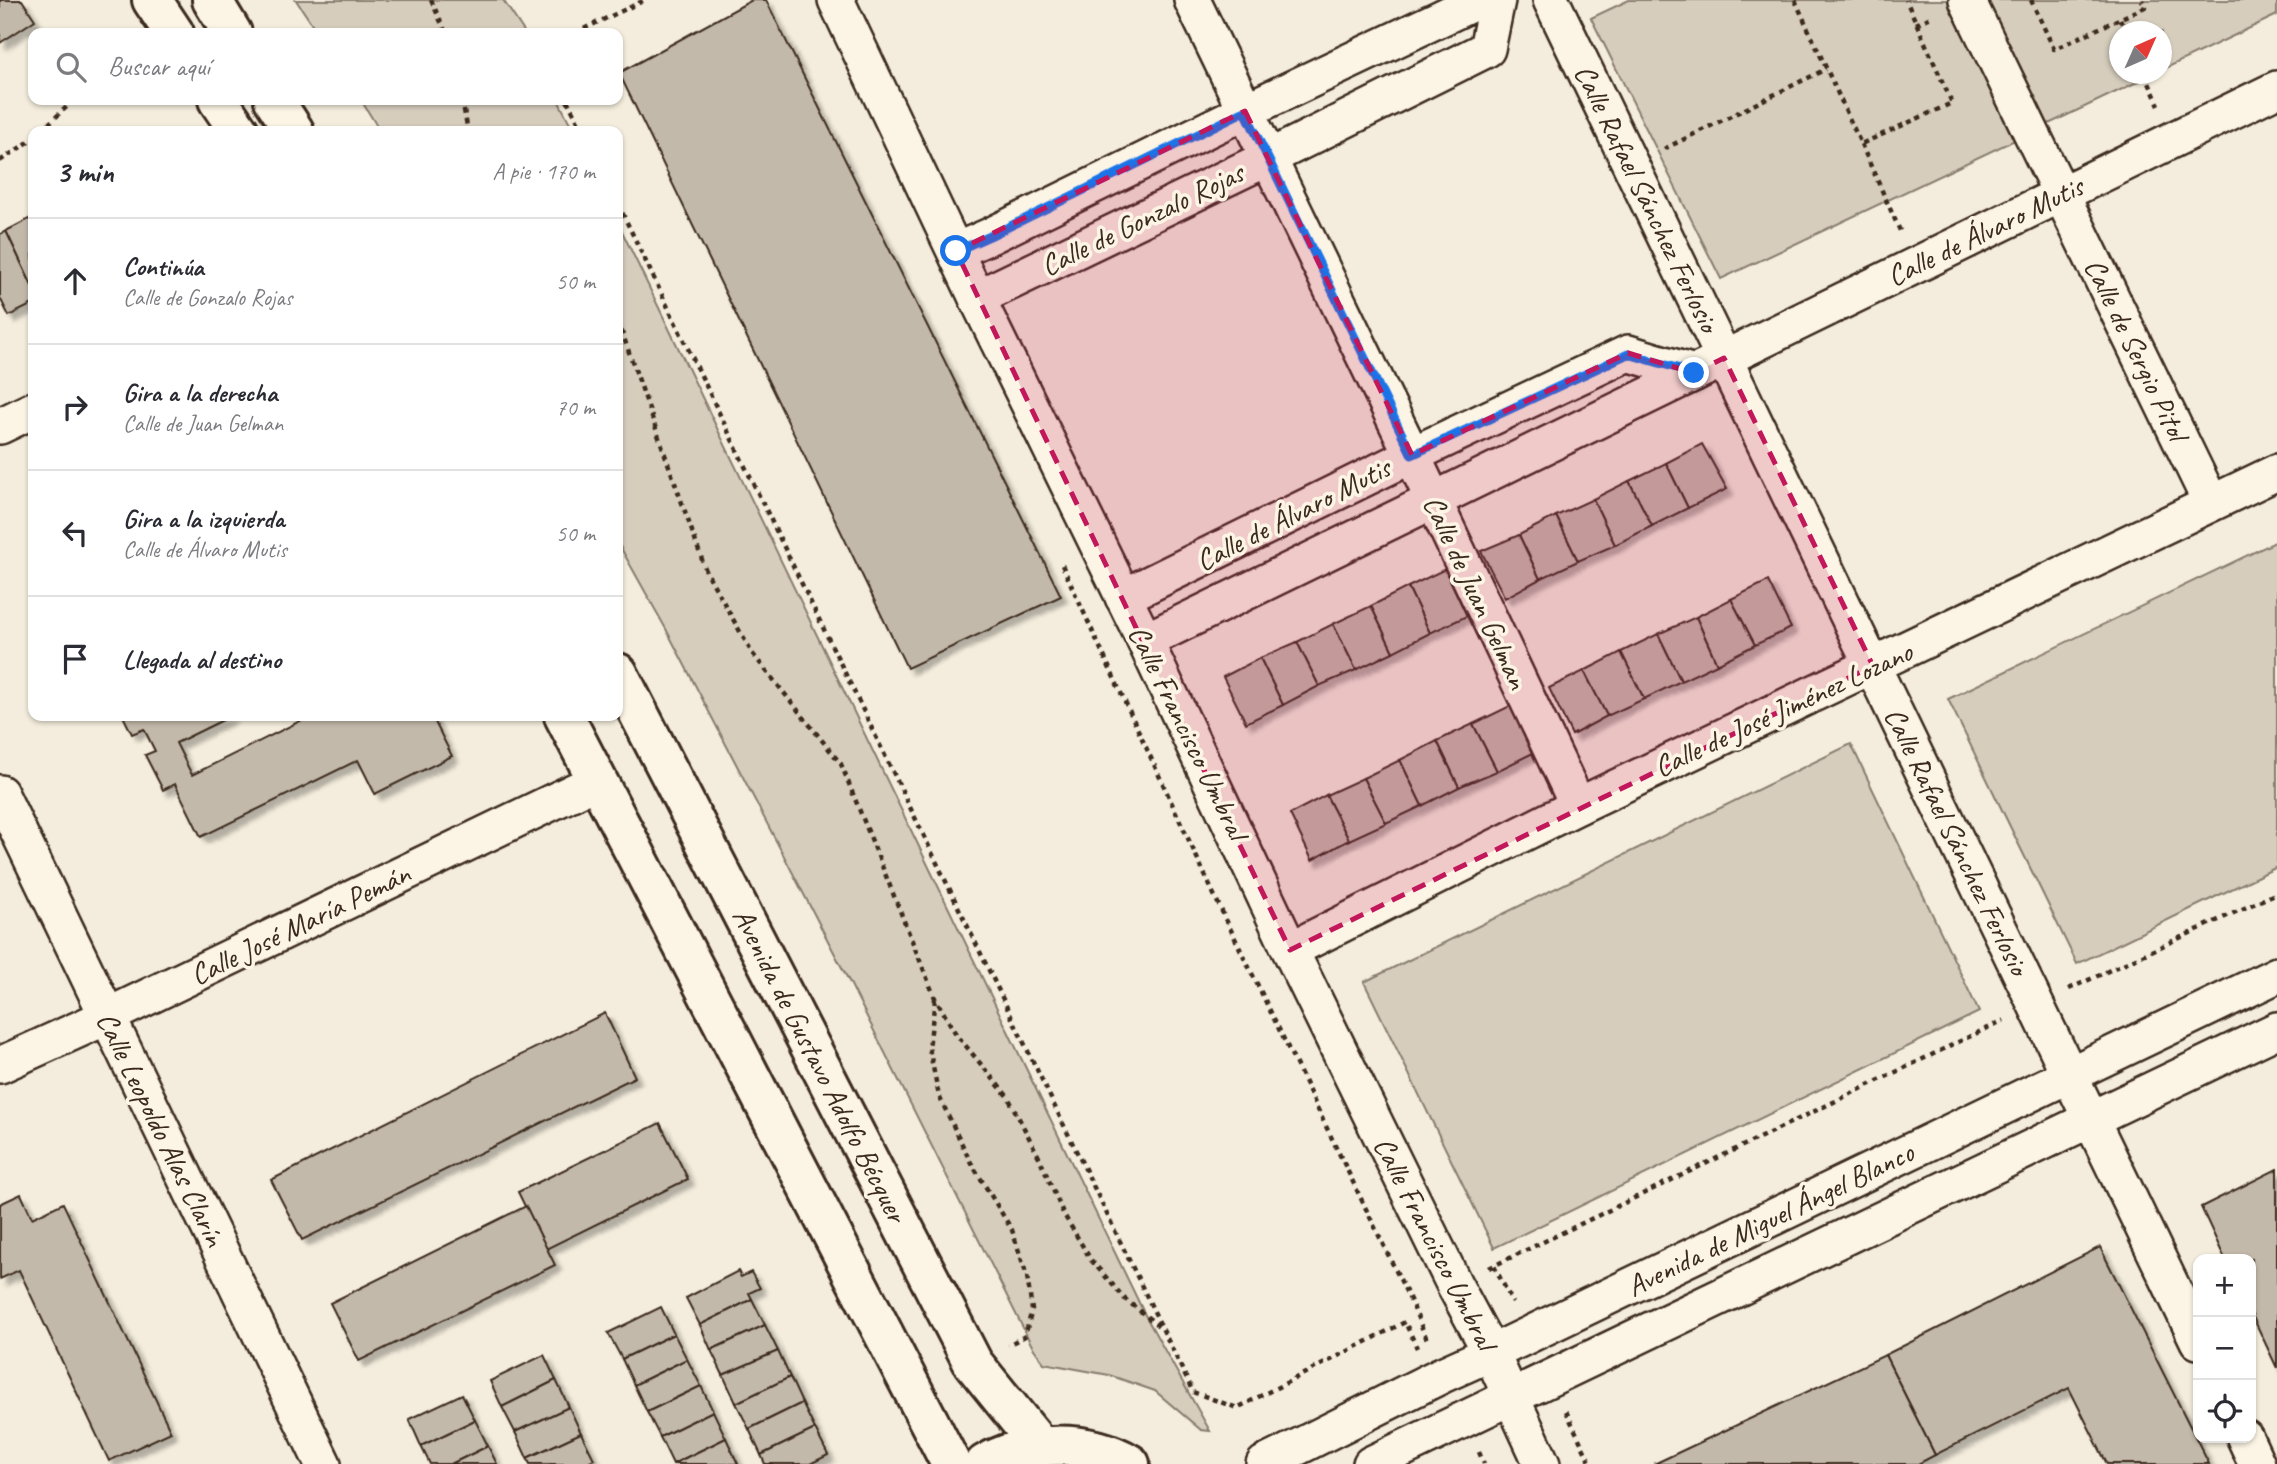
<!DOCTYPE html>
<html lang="es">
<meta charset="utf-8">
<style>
body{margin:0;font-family:Caveat,sans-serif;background:#f7f7f7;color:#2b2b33}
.controls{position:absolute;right:21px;bottom:21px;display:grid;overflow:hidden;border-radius:14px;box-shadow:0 2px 5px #0004}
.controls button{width:63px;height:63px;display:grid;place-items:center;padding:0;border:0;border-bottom:2px solid #e1e1e2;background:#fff;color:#2b2b33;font:35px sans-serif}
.compass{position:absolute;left:2109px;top:21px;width:63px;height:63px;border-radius:50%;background:#fff;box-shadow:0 2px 5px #0004;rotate:45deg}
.stop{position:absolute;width:21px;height:21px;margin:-16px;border:5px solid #1a73e8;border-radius:50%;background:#fff}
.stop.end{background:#1a73e8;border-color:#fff;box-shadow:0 2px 7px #0008}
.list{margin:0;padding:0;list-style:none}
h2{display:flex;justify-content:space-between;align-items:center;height:91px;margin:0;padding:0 28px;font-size:30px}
h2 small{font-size:23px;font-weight:400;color:#7c7c81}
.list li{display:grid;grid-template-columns:46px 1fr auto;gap:21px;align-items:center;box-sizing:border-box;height:126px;padding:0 28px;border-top:2px solid #e1e1e2}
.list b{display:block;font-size:26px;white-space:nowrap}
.list p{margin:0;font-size:23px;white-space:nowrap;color:#7c7c81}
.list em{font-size:23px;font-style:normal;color:#7c7c81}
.icon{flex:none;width:38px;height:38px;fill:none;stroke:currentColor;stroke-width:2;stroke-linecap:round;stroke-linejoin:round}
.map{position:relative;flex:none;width:2277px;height:1464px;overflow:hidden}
.search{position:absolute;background:#fff;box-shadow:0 2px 5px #0004;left:28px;top:28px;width:595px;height:77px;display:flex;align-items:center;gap:18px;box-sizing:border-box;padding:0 24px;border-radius:14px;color:#7c7c81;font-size:26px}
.panel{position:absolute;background:#fff;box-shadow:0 2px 5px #0004;left:28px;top:126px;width:595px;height:595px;border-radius:14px}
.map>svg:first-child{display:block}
.green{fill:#d6cdbd;stroke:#887c6e;stroke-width:2}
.building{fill:#c3b9aa;stroke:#3b2a1e;stroke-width:2;filter:url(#shadow)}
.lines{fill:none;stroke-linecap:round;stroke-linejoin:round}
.street-casing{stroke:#3b2a1e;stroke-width:40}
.secondary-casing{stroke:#3b2a1e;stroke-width:44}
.path{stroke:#3b2a1e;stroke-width:4.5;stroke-dasharray:5 5;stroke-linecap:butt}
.street{stroke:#fcf5e5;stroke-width:35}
.secondary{stroke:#fcf5e5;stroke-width:38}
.route{stroke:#1a73e8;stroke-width:9}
.marked{fill:#c2185b;fill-opacity:0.2;stroke:#c2185b;stroke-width:5;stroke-dasharray:14 9;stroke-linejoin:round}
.labels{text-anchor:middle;stroke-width:7;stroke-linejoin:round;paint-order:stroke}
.street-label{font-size:30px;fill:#3b2a1e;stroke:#fcf5e5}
</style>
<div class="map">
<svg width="2277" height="1464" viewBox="0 0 2277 1464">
<defs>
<filter id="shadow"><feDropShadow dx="6" dy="6" stdDeviation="2" flood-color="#0004"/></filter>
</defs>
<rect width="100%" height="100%" fill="#f4eddd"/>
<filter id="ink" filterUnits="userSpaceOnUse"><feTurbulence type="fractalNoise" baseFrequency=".0143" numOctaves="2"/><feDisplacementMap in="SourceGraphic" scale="14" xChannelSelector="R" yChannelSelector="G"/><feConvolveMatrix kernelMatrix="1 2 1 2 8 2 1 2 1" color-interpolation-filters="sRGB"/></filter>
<g filter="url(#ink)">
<g class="green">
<polygon points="296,0 503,0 525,33 318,33"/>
<polygon points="1629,0 2277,0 2277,15 2162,70 2162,32 2120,32 2120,74 2154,74 1721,279 1591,18"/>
<polygon points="361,100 558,100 574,131 380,131"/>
<polygon points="618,223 1145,1315 1210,1431 1201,1430 1155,1391 1109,1375 1044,1363 1032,1346 851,985 666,629 618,543"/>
<polygon points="2277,541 2277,867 2077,964 1948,699"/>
<polygon points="1851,744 1979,1012 1494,1248 1364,982"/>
</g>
<g class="building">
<polygon points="0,0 22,0 35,20 0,43"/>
<polygon points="752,0 766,0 1061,596 907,668 619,73"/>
<polygon points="33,217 33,288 6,231"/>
<polygon points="6,231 33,288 33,304 9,316 0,298 0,234"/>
<polygon points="1702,444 1727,489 1688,508 1666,463"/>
<polygon points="1666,463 1688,508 1652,526 1629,481"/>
<polygon points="1629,481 1652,526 1615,545 1593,499"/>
<polygon points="1593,499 1615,545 1578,561 1556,516"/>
<polygon points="1556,516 1578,561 1540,579 1519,535"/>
<polygon points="1519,535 1540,579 1505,598 1481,551"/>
<polygon points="1445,569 1467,616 1430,633 1408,587"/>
<polygon points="1768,581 1791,628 1755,645 1731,599"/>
<polygon points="1408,587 1430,633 1393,652 1371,606"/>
<polygon points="1731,599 1755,645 1717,664 1696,617"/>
<polygon points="1371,606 1393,652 1356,670 1333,624"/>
<polygon points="1696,617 1717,664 1681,681 1658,634"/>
<polygon points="1333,624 1356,670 1319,686 1297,642"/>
<polygon points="1658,634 1681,681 1644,699 1621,652"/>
<polygon points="1297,642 1319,686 1283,705 1260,658"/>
<polygon points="1621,652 1644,699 1607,716 1584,671"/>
<polygon points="1260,658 1283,705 1246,723 1223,677"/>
<polygon points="1584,671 1607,716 1572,735 1549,688"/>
<polygon points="1510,706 1533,753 1497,771 1473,724"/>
<polygon points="123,716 231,716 176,743 192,775 310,716 432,716 452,756 375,794 358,760 201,837 175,784 163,790 145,755 155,751 144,729 132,734"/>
<polygon points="1473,724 1497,771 1459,787 1437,741"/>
<polygon points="1437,741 1459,787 1422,806 1400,760"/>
<polygon points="1400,760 1422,806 1386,823 1363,778"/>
<polygon points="1363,778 1386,823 1349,840 1326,795"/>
<polygon points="1326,795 1349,840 1312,860 1290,814"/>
<polygon points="605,1013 635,1077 302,1240 271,1180"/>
<polygon points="660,1123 688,1179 546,1249 518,1192"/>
<polygon points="2277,1169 2277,1368 2251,1313 2251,1259 2225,1259 2201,1207"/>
<polygon points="21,1194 32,1218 63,1203 171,1432 109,1461 19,1270 0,1279 0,1204"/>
<polygon points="526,1206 555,1265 359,1361 330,1303"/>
<polygon points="2100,1247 2209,1464 2107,1464 2069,1388 1935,1455 1885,1355"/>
<polygon points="738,1271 741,1277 751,1272 760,1288 749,1293 752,1299 700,1325 686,1298"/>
<polygon points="752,1299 765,1325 711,1350 700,1325"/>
<polygon points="661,1307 674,1334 622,1359 608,1333"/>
<polygon points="765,1325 778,1351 723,1375 711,1350"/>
<polygon points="674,1334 687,1359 634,1385 622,1359"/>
<polygon points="778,1351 790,1377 736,1403 723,1375"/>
<polygon points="544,1355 556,1380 502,1407 490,1381"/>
<polygon points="1885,1355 1935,1455 1918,1464 1654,1464"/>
<polygon points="687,1359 701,1386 647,1412 634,1385"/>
<polygon points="790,1377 802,1403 749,1429 736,1403"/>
<polygon points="556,1380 569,1407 515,1432 502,1407"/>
<polygon points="701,1386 713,1411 660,1437 647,1412"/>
<polygon points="462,1394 475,1420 421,1446 409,1419"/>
<polygon points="802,1403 815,1429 761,1455 749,1429"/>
<polygon points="569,1407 581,1433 527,1458 515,1432"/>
<polygon points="713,1411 726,1438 673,1464 660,1437"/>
<polygon points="475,1420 488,1446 451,1464 430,1464 421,1446"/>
<polygon points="815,1429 828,1455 810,1464 765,1464 761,1455"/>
<polygon points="581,1433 594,1459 584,1464 530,1464 527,1458"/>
<polygon points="726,1438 738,1464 673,1464"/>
<polygon points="488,1446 497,1464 451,1464"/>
</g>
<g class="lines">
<g class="street-casing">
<g id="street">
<polyline points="836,0 977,298 1145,641 1290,950 1454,1284 1491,1353 1542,1464"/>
<polyline points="1192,0 1412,455 1578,806"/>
<polyline points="1551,0 2198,1341"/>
<polyline points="1967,0 2211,503"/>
<polyline points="956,251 990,236 1245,111 1479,0"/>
<polyline points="977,298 1268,158 1487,49 1497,0"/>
<polyline points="0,426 33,410"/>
<polyline points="1123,597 1412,455 1628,353 1694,373"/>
<polyline points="1145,641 2277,89"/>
<polyline points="0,793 323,1464"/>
<polyline points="1290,950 1578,806 2277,472"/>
<polyline points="0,1065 106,1017 598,780"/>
<polyline points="2245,1438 2257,1464"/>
<polyline points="1264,1464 1442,1375 1491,1353 2277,975"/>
<polyline points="1371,1464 2277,1030"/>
</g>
</g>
<g class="secondary-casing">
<g id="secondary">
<polyline points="152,0 174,33"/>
<polyline points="212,0 232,33"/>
<polyline points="218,100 239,131"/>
<polyline points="274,100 294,131"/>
<polyline points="618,673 973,1363 1040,1446"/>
<polyline points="564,716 951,1464"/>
<path d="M985,1464C1027,1440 1088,1439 1130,1464"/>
</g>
</g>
<g class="path">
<polyline points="431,0 446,33"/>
<polyline points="1795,0 1861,144 1952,103 1906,0"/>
<polyline points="2031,0 2054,49 2145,7 2142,0"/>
<polyline points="2120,19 2126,32"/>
<polyline points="1916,24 1933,16"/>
<polyline points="575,33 645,0"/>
<polyline points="2145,74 2159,105"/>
<polyline points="462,100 468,131"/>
<polyline points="567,100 583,131"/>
<polyline points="41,131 74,100"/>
<polyline points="1861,144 1901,233"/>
<polyline points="1664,149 1826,69"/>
<polyline points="0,161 33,139"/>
<polyline points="618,204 1193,1392 1237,1408 1405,1322 1417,1348"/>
<polyline points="618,321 706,571 752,653 841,764 935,998 956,1034 1008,1097 1039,1157 1063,1213 1091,1260 1125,1299 1161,1328"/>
<polyline points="1062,565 1216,899 1412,1304 1428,1342"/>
<polyline points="2069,989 2277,893"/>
<polyline points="935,999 929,1048 939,1096 970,1161 1012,1230 1027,1276 1032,1310 1025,1336 1008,1345"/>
<polyline points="1494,1266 1513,1303"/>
<polyline points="1489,1268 2004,1020"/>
<polyline points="1566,1411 1591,1464"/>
<polyline points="1479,1452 1484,1464"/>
</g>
<use href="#street" class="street"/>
<use href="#secondary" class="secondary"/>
</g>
</g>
<g class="lines" filter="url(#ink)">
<polyline class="route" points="956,251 990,236 1245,111 1412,455 1628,354 1694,373"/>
</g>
<path class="marked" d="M1245,111L1412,455L1628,353L1694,373L1724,358L1873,666L1290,950L956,251Z"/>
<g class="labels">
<g class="street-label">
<text transform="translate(1647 198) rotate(64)" y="10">Calle Rafael Sánchez Ferlosio</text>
<text transform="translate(1142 219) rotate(-26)" y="10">Calle de Gonzalo Rojas</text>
<text transform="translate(1985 231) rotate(-26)" y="10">Calle de Álvaro Mutis</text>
<text transform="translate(2136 349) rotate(64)" y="10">Calle de Sergio Pitol</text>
<text transform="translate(1293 514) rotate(-27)" y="10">Calle de Álvaro Mutis</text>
<text transform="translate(1476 592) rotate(65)" y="10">Calle de Juan Gelman</text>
<text transform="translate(1783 709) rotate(-25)" y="10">Calle de José Jiménez Lozano</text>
<text transform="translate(1188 732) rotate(64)" y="10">Calle Francisco Umbral</text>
<text transform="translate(1957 841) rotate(64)" y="10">Calle Rafael Sánchez Ferlosio</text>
<text transform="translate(300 924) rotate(-26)" y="10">Calle José María Pemán</text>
<text transform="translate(820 1065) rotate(63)" y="10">Avenida de Gustavo Adolfo Bécquer</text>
<text transform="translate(161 1129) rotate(64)" y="10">Calle Leopoldo Alas Clarín</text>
<text transform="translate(1770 1219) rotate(-26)" y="10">Avenida de Miguel Ángel Blanco</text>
<text transform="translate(1435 1243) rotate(63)" y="10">Calle Francisco Umbral</text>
</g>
</g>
</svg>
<div class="controls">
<button>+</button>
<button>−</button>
<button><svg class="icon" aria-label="locate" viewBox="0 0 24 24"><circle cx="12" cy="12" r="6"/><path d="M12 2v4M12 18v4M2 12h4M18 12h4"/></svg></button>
</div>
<svg class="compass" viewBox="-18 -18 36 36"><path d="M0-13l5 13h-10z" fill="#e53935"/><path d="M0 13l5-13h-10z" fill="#7c7c81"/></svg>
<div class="stop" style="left:956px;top:251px"></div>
<div class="stop end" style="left:1694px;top:373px"></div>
<div class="search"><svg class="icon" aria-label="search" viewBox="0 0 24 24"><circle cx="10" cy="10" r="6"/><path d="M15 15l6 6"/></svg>Buscar aquí</div>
<section class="panel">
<h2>3 min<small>A pie · 170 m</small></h2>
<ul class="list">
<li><svg class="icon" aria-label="ahead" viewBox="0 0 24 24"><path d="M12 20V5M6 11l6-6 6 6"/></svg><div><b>Continúa</b><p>Calle de Gonzalo Rojas</p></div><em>50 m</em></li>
<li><svg class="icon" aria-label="right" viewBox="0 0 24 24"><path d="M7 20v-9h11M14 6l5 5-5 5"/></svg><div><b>Gira a la derecha</b><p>Calle de Juan Gelman</p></div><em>70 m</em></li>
<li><svg class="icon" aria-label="left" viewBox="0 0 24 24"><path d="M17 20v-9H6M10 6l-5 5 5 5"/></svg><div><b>Gira a la izquierda</b><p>Calle de Álvaro Mutis</p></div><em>50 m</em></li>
<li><svg class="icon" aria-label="arrive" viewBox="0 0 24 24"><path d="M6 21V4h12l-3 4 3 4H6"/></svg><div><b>Llegada al destino</b></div></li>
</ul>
</section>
</div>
